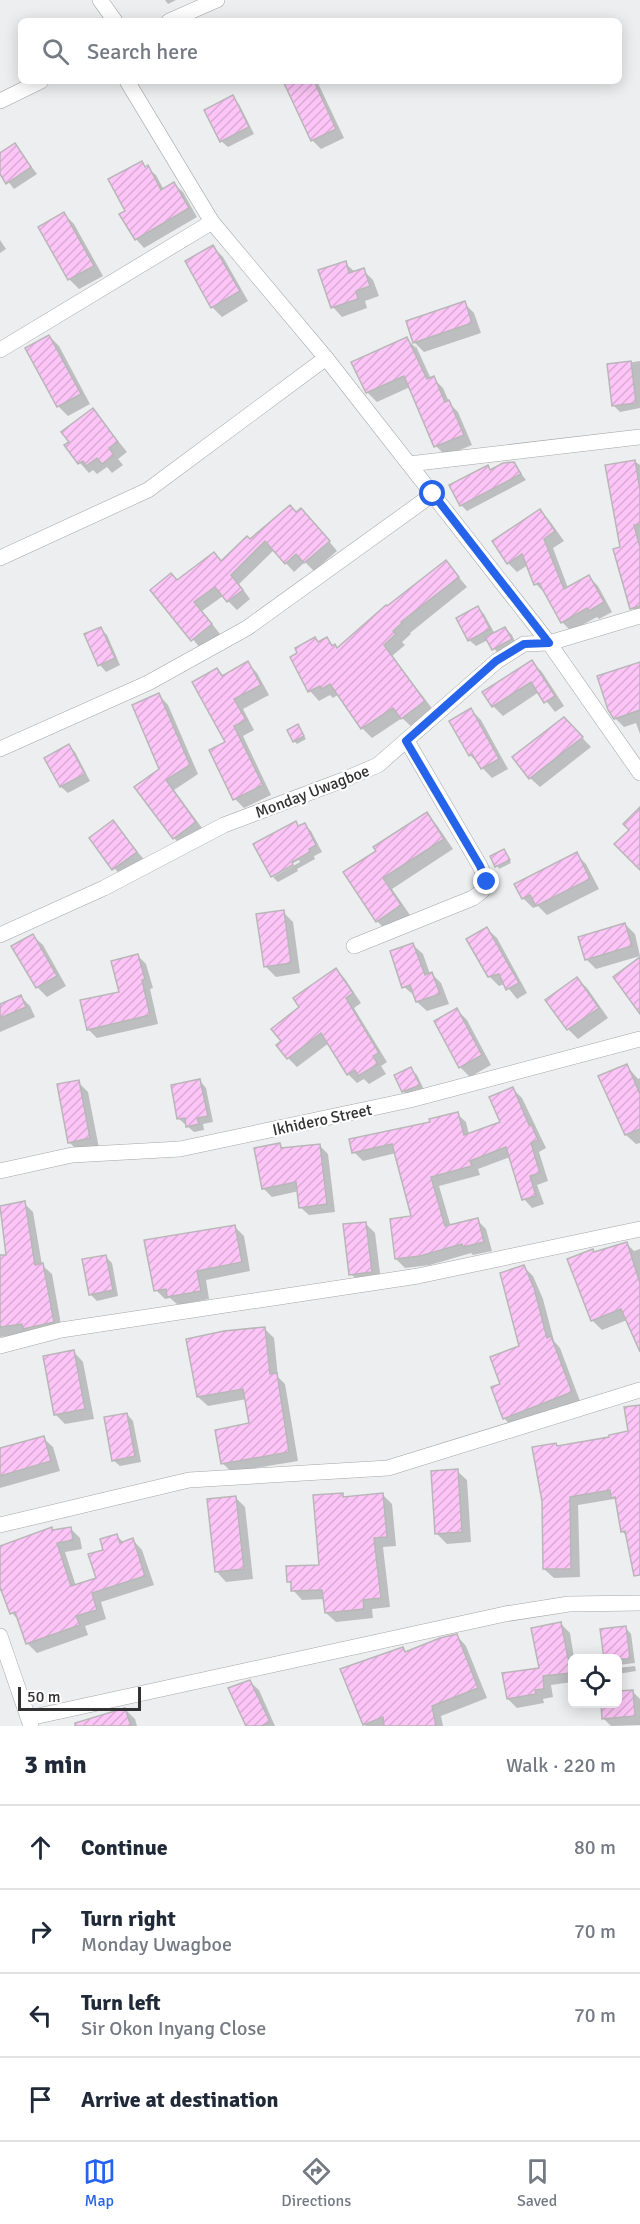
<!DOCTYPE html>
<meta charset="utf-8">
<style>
body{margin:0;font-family:Signika,sans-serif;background:#f2f2f3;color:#1f2937}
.controls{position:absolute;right:18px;bottom:18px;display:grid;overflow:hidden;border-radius:9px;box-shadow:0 3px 15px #0003}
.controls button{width:54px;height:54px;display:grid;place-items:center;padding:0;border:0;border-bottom:2px solid #e0e1e3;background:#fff;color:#1f2937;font:30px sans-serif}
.scale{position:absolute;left:18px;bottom:15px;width:123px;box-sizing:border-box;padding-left:6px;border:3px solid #323233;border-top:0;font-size:16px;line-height:21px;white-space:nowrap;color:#323233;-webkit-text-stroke:4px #fff;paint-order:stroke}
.stop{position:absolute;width:18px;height:18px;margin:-14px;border:4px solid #2563eb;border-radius:50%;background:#fff}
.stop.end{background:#2563eb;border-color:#fff;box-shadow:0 2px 6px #0008}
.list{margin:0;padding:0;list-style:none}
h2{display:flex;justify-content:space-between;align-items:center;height:78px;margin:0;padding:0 24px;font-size:26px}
h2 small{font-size:20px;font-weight:400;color:#747a83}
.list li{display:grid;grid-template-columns:39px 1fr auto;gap:18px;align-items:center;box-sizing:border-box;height:84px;padding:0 24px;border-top:2px solid #e0e1e3}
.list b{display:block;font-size:22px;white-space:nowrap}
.list p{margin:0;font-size:20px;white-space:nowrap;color:#747a83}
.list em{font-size:20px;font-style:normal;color:#747a83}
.icon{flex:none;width:33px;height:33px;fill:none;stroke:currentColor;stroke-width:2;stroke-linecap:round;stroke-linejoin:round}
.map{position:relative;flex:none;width:640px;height:1726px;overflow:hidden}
.search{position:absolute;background:#fff;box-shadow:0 3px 15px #0003;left:18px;right:18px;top:18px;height:66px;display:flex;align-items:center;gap:15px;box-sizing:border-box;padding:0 21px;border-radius:9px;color:#747a83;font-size:22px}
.sheet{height:414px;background:#fff}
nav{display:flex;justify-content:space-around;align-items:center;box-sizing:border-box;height:84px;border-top:2px solid #e0e1e3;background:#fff;font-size:16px;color:#747a83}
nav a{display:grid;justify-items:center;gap:3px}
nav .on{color:#2563eb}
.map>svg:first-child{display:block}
.shadow{fill:#0003}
.building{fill:url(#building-hatch);stroke:#b8b7b8;stroke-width:1.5}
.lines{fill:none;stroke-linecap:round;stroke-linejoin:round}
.minor-casing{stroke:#a5a6a7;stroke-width:16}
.minor{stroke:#fff;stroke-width:15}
.route{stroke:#2563eb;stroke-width:8}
.labels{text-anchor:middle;stroke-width:4.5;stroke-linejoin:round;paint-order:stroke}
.street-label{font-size:16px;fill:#323233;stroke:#fff}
</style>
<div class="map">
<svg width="640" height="1726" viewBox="0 0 640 1726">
<defs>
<pattern id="building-hatch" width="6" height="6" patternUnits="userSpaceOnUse" patternTransform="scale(1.5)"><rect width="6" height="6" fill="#fdc5f7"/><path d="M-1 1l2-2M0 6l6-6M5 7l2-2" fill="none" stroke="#d9aad4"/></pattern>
</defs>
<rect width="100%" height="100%" fill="#edeeef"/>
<g class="shadow">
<polygon points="165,0 176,0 168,4"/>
<polygon points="281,81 317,81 344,138 321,149 312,140 286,86"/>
<polygon points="232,97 239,104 254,134 228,147 221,141"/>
<polygon points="15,145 37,174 14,189 0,171 0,155"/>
<polygon points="141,163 156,175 164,190 174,184 183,192 197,217 144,248 136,239 127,211"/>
<polygon points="64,214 74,224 103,276 79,289 69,279"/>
<polygon points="0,240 6,249 0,253"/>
<polygon points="213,247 223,257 248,301 222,317 212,307"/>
<polygon points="345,263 355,272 363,270 373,280 379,296 365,301 367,308 342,317 333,307"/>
<polygon points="464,303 474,313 481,333 424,352 414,342"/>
<polygon points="49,336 59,346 90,404 68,416 58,406"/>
<polygon points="407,339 416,348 415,344 431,379 433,378 443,388 450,404 458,412 472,445 446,456 436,446 410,387 377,402 367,392"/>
<polygon points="640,361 640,408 620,412 613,405 608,366"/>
<polygon points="93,410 127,452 118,459 123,465 112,473 107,467 97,474 93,470 89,473 80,463"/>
<polygon points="634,461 640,465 640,616 632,608 622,548"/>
<polygon points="513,463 526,480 467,511 461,505 487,467 492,471"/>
<polygon points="540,511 549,520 564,541 553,548 568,588 589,577 598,586 612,612 599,619 597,617 571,631 562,622 545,593 536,584 528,565 517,572 508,563"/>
<polygon points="296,513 310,518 337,551 314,571 305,562 294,572 274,550 239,584 250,599 237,610 223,596 202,611 220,634 201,649 152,590 222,562 250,541"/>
<polygon points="446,562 467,587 410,633 411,634 402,642 405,645 392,656 434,711 412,727 402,718 372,738 362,728 339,694 333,698 330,695 319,701 310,691 319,643 327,639 337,649"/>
<polygon points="478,608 484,614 495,634 505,628 512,635 517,646 499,655 488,640 476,646 469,640"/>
<polygon points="101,629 107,635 120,665 106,672 100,665"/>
<polygon points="532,662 542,672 564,706 555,712 539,692 503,716 493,706"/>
<polygon points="248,663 257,673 269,695 243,709 254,730 243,736 271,795 244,808 235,799 217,670 224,676"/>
<polygon points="640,667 640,734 636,723 624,727 615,718"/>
<polygon points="159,695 168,705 198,774 174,790 205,832 183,847 174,838 161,769"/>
<polygon points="471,710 481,720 508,769 492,778 470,755"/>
<polygon points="298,726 306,739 297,744 294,741"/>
<polygon points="574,729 591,747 540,787 530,778"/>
<polygon points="69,746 75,752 90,781 68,793 61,787 46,758"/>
<polygon points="426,814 436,824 453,849 392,889 410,915 387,931 377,921 378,851"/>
<polygon points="113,822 146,862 123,879 91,838"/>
<polygon points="296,823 300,827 305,825 311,831 322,852 314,856 315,859 297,869 298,871 278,882 273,877 300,862 299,860 272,874"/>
<polygon points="504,850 511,863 499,869 492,856"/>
<polygon points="576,854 586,864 599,889 547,915 538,906 533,908 523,898"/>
<polygon points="283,912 293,922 300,973 276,977 266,967"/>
<polygon points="625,924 635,934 640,956 596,969 586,959"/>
<polygon points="487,929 497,938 527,993 517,999 505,984 499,986 489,976"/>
<polygon points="33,936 43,945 66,986 47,997 37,987"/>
<polygon points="413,945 423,954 430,974 432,974 441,983 449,1004 427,1011 417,1002 415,996 404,987"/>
<polygon points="138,956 146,964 153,988 150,989 158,1024 97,1038 88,1029 121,993"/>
<polygon points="336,970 345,979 361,1003 354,1008 387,1062 381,1066 386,1074 369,1084 364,1079 357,1083 348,1074 329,1043 297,1067 288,1058 283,1041"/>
<polygon points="577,979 587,988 608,1018 578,1039 568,1029 547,1000"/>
<polygon points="20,996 30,1006 35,1017 0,1032 0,1005"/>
<polygon points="457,1010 467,1020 491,1065 470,1077 460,1067"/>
<polygon points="626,1065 638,1079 640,1078 640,1143 636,1144 626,1135 600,1077"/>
<polygon points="410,1069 417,1075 425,1092 410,1097 403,1091"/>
<polygon points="200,1081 206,1088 213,1122 203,1124 204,1130 194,1132 179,1119"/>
<polygon points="78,1082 88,1092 99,1148 79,1152 69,1142"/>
<polygon points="513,1089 522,1098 546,1148 539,1152 548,1181 537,1185 544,1204 532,1208 524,1199 510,1157 478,1169 480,1175 439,1186 451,1227 477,1220 486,1229 492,1251 473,1255 471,1253 430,1265 405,1268 396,1259 413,1217 396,1153 363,1161 354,1152 457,1114 466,1122 469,1135 502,1123"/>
<polygon points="279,1144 285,1150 319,1145 328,1154 335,1212 309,1215 300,1207 299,1191 272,1197 263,1188"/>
<polygon points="24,1203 33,1212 42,1265 52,1274 62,1330 0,1337 0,1276 11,1275 0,1207"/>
<polygon points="365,1223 375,1233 381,1281 361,1284 351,1274"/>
<polygon points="235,1227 244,1236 250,1271 206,1280 209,1299 178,1305 170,1298 165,1299 156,1290"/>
<polygon points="626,1243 634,1251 640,1249 640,1349 627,1320 602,1330 592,1320 595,1253"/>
<polygon points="105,1256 112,1263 118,1296 97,1301 90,1294"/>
<polygon points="524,1267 533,1276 543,1299 554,1341 560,1348 580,1401 513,1428 504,1418 502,1385 521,1347"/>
<polygon points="265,1329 274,1338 278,1377 285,1384 298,1461 232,1472 222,1463 251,1424 247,1399 208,1406 198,1397"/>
<polygon points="74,1352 83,1362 94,1419 65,1424 55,1414"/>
<polygon points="640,1406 640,1573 627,1537 622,1531 617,1502 614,1499 578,1505 580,1577 554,1578 544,1569 556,1444 559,1447 611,1438 630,1433"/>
<polygon points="127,1414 133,1421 141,1462 120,1466 113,1460"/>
<polygon points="43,1438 53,1447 60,1471 0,1488 0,1450"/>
<polygon points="457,1471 467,1480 471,1542 447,1544 437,1534"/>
<polygon points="342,1494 346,1498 383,1495 392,1504 396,1546 383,1547 390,1607 372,1609 373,1618 336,1622 326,1613 325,1599 302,1600 293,1590 292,1585 289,1581 321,1566"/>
<polygon points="235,1497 245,1507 253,1579 226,1582 217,1572"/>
<polygon points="70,1528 80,1538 82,1549 65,1552 76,1586 98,1579 105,1551 117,1536 124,1543 133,1540 142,1550 154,1585 101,1602 106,1619 85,1626 88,1635 37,1653 27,1643 20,1622 12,1613 3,1590 0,1591 0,1547"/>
<polygon points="561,1624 570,1633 574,1658 572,1658 572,1682 551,1685 553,1697 543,1699 544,1703 517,1708 508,1699 541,1669"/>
<polygon points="625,1627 631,1634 635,1663 618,1665"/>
<polygon points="457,1636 466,1646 487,1698 441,1716 443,1726 366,1726 364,1724 403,1648 407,1653"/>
<polygon points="635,1666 636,1671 618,1674 618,1668"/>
<polygon points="249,1681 259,1690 275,1726 249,1726"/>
<polygon points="632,1691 640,1699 640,1725 611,1726 603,1718 602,1704 618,1704 618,1692"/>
<polygon points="125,1709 135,1719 137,1726 92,1726"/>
</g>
<g class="building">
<polygon points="283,81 314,81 336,129 311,141"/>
<polygon points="233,95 249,127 220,142 204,110"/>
<polygon points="15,143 31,167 6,184 0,174 0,153"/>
<polygon points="142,161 145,167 148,165 161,190 174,182 189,208 135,240 119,214 125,211 108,179"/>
<polygon points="64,212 94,266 68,280 38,227"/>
<polygon points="213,245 240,291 211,308 185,261"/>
<polygon points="346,261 349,273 364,268 370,286 356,291 358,299 331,308 318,270"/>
<polygon points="465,301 472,323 413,343 406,321"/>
<polygon points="49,335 81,394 57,407 25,348"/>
<polygon points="407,337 427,379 434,376 445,402 449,400 464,435 434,447 404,376 366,393 351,362"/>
<polygon points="631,361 636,403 612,406 607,364"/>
<polygon points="93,408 118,442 109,448 114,455 102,464 97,458 86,466 83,461 78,464 64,445 69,442 61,432"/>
<polygon points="635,460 640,490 640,524 634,525 640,547 640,606 630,609 613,549 620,547 605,465"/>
<polygon points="514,462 521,474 460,506 449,485 488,465 490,470 503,463"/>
<polygon points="290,505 296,512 301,508 330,541 304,563 296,554 285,564 265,541 231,575 243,590 227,602 215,587 194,602 212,624 191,641 150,590 171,573 177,580 214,552 221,561 247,536 250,539"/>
<polygon points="540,509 555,531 544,539 564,589 589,575 604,602 589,611 587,608 561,623 539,583 534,585 522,554 507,564 492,541"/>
<polygon points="446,560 459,577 401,622 402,623 393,631 396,634 384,645 425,701 401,719 393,708 361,729 330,684 322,689 320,686 308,692 290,657 297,653 295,648 315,637 318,642 327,637 332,646 335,644 337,648 386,605 387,606"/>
<polygon points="478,606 490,629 468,641 456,618"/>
<polygon points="101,627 115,658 98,666 84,634"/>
<polygon points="505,627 512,639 492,650 485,637"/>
<polygon points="532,660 555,696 544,703 531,682 492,707 482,692"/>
<polygon points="248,661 261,685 234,699 246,720 234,726 263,785 233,800 209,750 225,742 192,682 217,668 222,676"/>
<polygon points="640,662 640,710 614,719 608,710 597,676"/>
<polygon points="159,693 190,765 166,780 196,822 173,839 134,787 159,769 132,705"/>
<polygon points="471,708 499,759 481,769 472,754 469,756 449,721"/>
<polygon points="564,717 583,737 529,779 512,757"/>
<polygon points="298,724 304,736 293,742 287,730"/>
<polygon points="69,744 85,774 60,787 44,758"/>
<polygon points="640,807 640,870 614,844 629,830 623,824"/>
<polygon points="427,812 444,839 383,878 401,905 376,922 343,872 376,851 373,847"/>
<polygon points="113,820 137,852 112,870 89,838"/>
<polygon points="296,821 298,826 305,823 316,845 309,849 310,852 292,862 293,865 271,877 253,844"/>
<polygon points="504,849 510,860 495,867 490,856"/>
<polygon points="577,852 590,879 536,906 530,895 522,899 514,884"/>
<polygon points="284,910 291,963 264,967 256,914"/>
<polygon points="625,923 632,946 585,960 578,937"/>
<polygon points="487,927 519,983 506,990 499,974 488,977 466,939"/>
<polygon points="33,934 57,976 36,988 11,946"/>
<polygon points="413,943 425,975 432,972 440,994 416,1002 410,985 402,988 390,951"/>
<polygon points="138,954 145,979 142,980 150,1015 87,1030 80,1000 119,992 111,961"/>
<polygon points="640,957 640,1014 613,977"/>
<polygon points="336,968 353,993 346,998 379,1053 373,1056 378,1064 358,1076 355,1070 347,1075 321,1033 287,1059 276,1045 281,1041 271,1029 299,1007 293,998"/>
<polygon points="577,977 599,1008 567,1030 545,1000"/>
<polygon points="21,995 26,1007 0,1018 0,1004"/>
<polygon points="457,1008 482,1055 459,1068 434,1021"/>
<polygon points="627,1064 640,1094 640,1129 625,1135 598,1076"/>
<polygon points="411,1067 420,1085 402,1092 394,1075"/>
<polygon points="200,1079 208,1116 197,1118 199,1124 186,1127 185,1118 177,1119 171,1085"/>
<polygon points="79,1080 90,1138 68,1143 57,1084"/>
<polygon points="513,1087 529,1125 531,1124 538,1140 531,1143 540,1173 530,1176 536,1196 522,1200 506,1147 470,1161 472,1166 431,1177 445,1226 478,1218 484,1242 463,1247 462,1244 420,1256 395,1259 390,1219 411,1216 392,1144 352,1153 349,1139 430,1122 429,1119 458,1112 464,1135 500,1122 489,1097"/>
<polygon points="280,1143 281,1148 320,1144 327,1204 299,1208 296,1182 262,1189 254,1148"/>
<polygon points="25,1201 35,1265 43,1263 54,1322 23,1329 22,1324 0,1327 0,1255 6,1255 0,1206"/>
<polygon points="366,1222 372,1272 349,1275 343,1224"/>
<polygon points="235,1225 242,1262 197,1271 201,1291 167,1297 166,1289 154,1291 144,1240"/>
<polygon points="627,1242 640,1283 640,1352 621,1309 591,1321 567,1259 593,1249 594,1252"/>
<polygon points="106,1255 113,1290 89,1295 82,1259"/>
<polygon points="524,1265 534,1288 547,1338 551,1336 572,1392 503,1419 491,1387 500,1384 490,1357 519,1346 500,1273"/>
<polygon points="265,1327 270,1374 277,1373 289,1452 221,1464 215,1430 249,1423 243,1389 197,1397 186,1339 224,1331"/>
<polygon points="74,1350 85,1409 54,1415 43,1356"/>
<polygon points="640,1405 640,1575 634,1576 625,1531 621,1532 615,1497 611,1498 610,1490 570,1497 571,1569 543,1569 542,1501 532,1447 556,1443 557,1446 609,1437 609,1435 628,1431 624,1407"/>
<polygon points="127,1413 135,1456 112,1461 104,1417"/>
<polygon points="44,1436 51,1461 0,1476 0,1448"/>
<polygon points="458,1469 462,1532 435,1534 431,1471"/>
<polygon points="343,1493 343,1497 383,1493 387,1537 374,1538 381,1598 363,1600 364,1609 325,1613 322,1590 291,1591 291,1582 287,1582 286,1566 319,1565 313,1495"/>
<polygon points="236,1496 244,1569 215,1572 207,1499"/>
<polygon points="52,1527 52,1530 71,1527 73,1540 57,1543 71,1586 96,1578 88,1554 103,1550 100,1539 117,1534 120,1543 133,1538 145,1576 92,1593 97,1610 76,1616 80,1625 26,1644 15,1612 10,1614 0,1587 0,1546"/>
<polygon points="561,1622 571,1673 543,1676 544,1689 535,1690 536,1694 507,1699 502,1673 539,1668 531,1628"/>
<polygon points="626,1626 630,1659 604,1659 600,1629"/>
<polygon points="457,1634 478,1688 432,1706 436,1726 384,1726 383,1717 363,1725 340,1669 403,1647 405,1652 440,1638"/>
<polygon points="250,1680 270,1722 261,1726 246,1726 228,1688"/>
<polygon points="633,1690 635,1716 602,1719 601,1704 618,1704 618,1691"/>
<polygon points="125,1708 131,1726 75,1726 75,1723"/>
</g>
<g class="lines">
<g class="minor-casing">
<g id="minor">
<polyline points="100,0 115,21"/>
<polyline points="169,21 217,0"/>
<polyline points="127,81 212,222 326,358 549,643 640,773"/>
<polyline points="0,101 41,81"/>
<polyline points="0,350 212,222"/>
<polyline points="409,464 640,437"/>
<polyline points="0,558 148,490 326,358"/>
<polyline points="0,749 148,683 247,628 433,494"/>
<polyline points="0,935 104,888 224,825 343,780 378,765 497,661 524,644 549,643 640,616"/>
<polyline points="354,946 473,898 482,891 487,882 480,866 407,741"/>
<polyline points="0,1171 72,1155 180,1149 410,1100 640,1039"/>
<polyline points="0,1346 61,1330 418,1276 640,1229"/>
<polyline points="0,1525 189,1480 388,1468 640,1390"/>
<polyline points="0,1636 31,1726"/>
<polyline points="29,1718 505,1614 569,1604 640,1603"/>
</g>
</g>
<use href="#minor" class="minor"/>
</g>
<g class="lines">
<polyline class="route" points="433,494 549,643 524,644 496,661 406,741 480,866 487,882"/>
</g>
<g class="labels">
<g class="street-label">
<text transform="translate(312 791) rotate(-21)" y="6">Monday Uwagboe</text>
<text transform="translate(322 1119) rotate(-12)" y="6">Ikhidero Street</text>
</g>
</g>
</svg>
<div class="controls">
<button><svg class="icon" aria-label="locate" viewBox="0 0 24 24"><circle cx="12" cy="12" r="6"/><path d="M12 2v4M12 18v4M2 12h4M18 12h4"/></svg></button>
</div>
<div class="scale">50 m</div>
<div class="stop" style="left:433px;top:494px"></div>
<div class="stop end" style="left:487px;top:882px"></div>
<div class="search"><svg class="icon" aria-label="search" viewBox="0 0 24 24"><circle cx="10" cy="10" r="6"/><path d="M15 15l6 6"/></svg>Search here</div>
</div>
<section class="sheet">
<h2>3 min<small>Walk · 220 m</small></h2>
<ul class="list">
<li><svg class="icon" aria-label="ahead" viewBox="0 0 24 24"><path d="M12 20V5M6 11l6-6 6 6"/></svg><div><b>Continue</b></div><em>80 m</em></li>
<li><svg class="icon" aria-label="right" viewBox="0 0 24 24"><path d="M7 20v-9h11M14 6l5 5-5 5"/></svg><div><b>Turn right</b><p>Monday Uwagboe</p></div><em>70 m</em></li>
<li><svg class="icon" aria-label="left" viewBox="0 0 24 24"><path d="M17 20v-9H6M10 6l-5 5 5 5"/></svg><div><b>Turn left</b><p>Sir Okon Inyang Close</p></div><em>70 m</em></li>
<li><svg class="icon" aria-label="arrive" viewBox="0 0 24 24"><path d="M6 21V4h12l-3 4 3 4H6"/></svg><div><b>Arrive at destination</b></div></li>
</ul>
</section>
<nav>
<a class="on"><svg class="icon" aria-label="map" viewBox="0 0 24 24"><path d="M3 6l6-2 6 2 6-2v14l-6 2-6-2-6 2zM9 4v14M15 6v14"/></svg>Map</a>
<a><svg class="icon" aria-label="directions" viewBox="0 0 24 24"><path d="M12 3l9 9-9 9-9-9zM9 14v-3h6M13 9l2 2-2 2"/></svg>Directions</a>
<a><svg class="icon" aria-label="saved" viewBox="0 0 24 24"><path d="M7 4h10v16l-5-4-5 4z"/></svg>Saved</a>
</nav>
